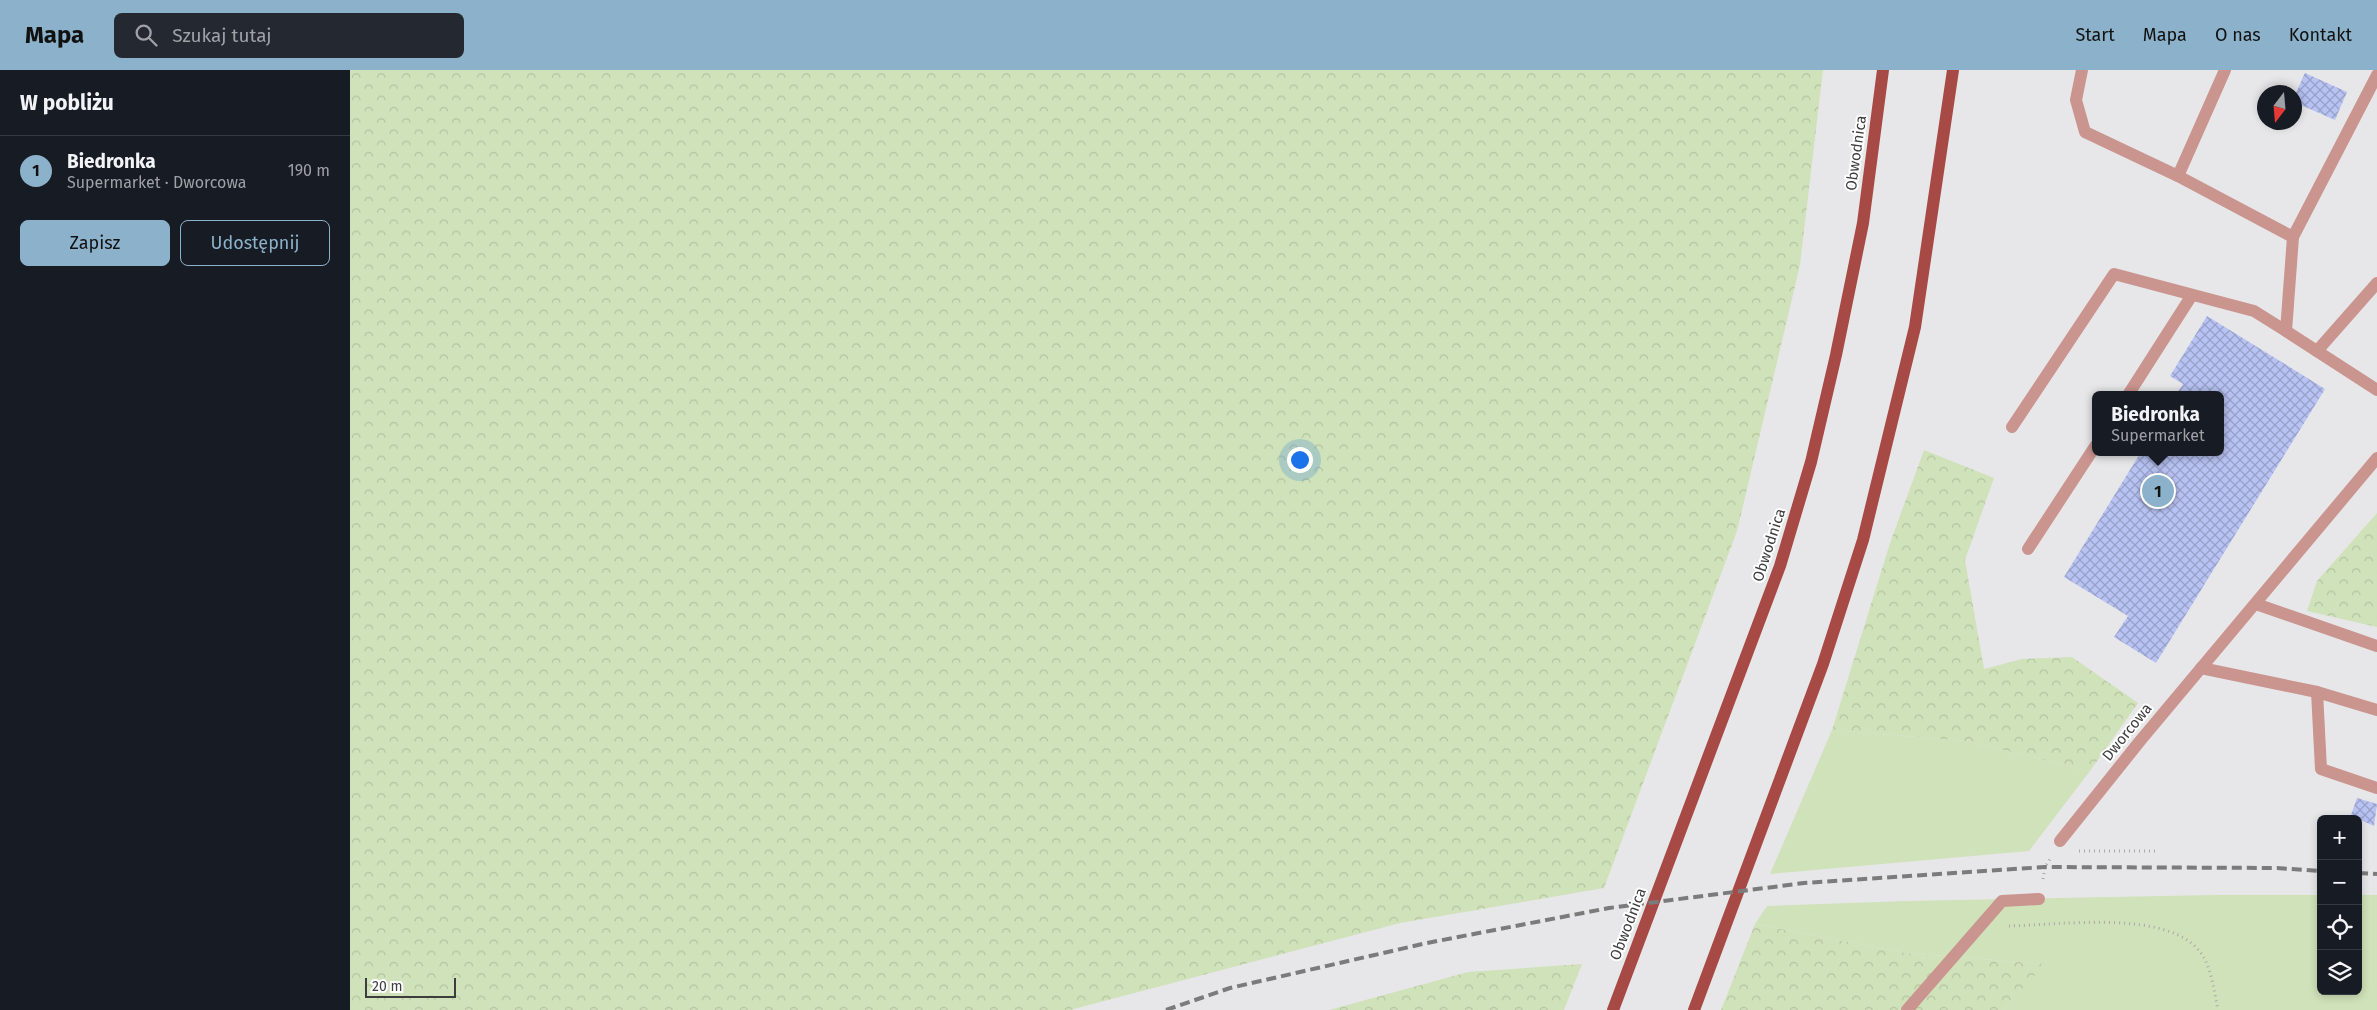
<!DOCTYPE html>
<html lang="pl">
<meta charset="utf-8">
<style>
body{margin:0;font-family:"Fira Sans",sans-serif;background:#242831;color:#f1f3f6}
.controls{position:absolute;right:15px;bottom:15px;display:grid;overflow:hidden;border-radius:8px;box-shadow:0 2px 8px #0003}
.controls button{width:45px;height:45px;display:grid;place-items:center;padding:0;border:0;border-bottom:1px solid #363941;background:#171b24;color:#f1f3f6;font:25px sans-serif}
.compass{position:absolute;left:1907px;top:15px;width:45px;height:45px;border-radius:50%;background:#171b24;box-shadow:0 2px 8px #0003;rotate:196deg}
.scale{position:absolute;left:15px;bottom:12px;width:91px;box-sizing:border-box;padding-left:5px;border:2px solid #3d3d3d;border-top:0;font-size:14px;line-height:18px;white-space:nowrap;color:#3d3d3d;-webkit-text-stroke:4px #fff;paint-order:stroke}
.you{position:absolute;left:949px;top:389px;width:18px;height:18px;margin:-12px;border:4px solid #fff;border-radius:50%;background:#1a73e8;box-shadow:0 0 0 8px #1a73e833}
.badge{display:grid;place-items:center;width:32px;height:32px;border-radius:50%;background:#8bb2ca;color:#111;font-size:16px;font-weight:700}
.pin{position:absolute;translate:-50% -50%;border:2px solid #fff;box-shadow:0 1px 5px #0006}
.popup{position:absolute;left:1742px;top:321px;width:132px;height:65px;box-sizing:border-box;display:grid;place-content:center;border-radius:8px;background:#171b24;filter:drop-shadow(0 1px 4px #0005);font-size:16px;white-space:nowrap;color:#9ea1a6}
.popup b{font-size:19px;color:#f1f3f6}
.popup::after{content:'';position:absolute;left:50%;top:100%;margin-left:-10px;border:10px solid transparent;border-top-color:#171b24}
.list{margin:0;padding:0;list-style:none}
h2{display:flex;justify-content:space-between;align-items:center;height:65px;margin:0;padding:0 20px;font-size:21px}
h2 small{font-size:16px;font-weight:400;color:#9ea1a6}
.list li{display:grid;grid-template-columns:32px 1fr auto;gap:15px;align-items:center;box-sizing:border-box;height:70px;padding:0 20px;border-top:1px solid #363941}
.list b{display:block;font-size:19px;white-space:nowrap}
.list p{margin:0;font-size:16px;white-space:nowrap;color:#9ea1a6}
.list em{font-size:16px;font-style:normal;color:#9ea1a6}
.actions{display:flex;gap:10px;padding:15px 20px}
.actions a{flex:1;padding:11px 0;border:1px solid #8bb2ca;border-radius:8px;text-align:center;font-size:18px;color:#8bb2ca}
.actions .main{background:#8bb2ca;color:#111}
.icon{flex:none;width:28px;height:28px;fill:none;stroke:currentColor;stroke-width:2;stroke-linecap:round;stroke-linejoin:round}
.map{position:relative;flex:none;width:2027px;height:940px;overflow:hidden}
header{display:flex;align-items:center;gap:30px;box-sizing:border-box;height:70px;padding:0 25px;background:#8bb2ca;color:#111}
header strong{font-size:24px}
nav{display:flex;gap:28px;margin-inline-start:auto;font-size:18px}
.search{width:350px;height:45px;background:#242831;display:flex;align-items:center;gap:12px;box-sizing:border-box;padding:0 18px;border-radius:8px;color:#9ea1a6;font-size:19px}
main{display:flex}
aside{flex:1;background:#171b24}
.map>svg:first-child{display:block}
.grass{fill:#d0e2b9}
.forest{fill:url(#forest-crowns)}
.building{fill:url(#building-cross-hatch)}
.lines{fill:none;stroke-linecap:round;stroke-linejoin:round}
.path{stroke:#a9a9ab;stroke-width:3;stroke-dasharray:1 4;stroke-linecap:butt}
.lane{stroke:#ca948f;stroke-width:12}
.street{stroke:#ca948f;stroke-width:12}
.primary{stroke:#a74945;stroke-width:12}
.rail{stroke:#7b7b7c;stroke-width:4;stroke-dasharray:10 5;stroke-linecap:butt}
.labels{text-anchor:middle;stroke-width:4;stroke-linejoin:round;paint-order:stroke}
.street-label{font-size:15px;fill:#3d3d3d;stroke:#fff}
</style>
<header>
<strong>Mapa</strong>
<div class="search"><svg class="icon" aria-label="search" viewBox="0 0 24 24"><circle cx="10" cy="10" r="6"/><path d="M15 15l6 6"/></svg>Szukaj tutaj</div>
<nav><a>Start</a><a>Mapa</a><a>O nas</a><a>Kontakt</a></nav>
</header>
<main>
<aside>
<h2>W pobliżu<small></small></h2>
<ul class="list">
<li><span class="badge">1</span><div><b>Biedronka</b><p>Supermarket · Dworcowa</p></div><em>190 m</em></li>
</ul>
<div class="actions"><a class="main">Zapisz</a><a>Udostępnij</a></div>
</aside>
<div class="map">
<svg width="2027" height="940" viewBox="0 0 2027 940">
<defs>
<pattern id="forest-crowns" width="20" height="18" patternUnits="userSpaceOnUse" patternTransform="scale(1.25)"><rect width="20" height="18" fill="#d0e2b9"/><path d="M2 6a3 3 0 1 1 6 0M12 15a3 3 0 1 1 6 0" fill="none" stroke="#b4c3a0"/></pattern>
<pattern id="building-cross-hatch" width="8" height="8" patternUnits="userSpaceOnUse" patternTransform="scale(1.25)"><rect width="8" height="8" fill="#b8c3f4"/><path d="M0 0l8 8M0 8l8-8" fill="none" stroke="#97a0c7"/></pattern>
</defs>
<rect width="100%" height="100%" fill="#e7e7e9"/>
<g class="grass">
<polygon points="1482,660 1616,671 1740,701 1679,781 1420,804"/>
<polygon points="1864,825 1971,825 1971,921 2008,921 2008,825 2027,825 2027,940 1653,940 1694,894 1556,883 1405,854 1417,836 1557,831"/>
</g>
<g class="forest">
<polygon points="0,0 1473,0 1450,195 1387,461 1254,818 1050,853 720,940 0,940"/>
<polygon points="1574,380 1644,408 1615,490 1634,599 1672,589 1722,587 1788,633 1740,701 1616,671 1482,660 1540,473"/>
<polygon points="2027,443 2027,557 1957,541 1967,511"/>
<polygon points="1405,854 1556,883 1695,894 1653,940 1371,940"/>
<polygon points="1232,894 1214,940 979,940 1118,902"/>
</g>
<g class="building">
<polygon points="1955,3 1997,22 1985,50 1944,32 1944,27"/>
<polygon points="1857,246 1975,319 1806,593 1764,567 1778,546 1714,507 1791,382 1870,382 1870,325 1826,325 1833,314 1820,306"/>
<polygon points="2007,728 2027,734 2024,756 2008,749 2000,748"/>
</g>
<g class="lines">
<g class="path">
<polyline points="1729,781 1808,781"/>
<polyline points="1693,809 1695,797 1700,789"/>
<path d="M1659,856C1709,855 1818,839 1850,882C1862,897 1864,922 1868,940"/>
</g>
<g class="lane">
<polyline points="1732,0 1726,30 1735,62 1828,106 1943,167"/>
<polyline points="2027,5 1943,167 1936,261 2027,320"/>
<polyline points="1828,106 1875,0"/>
<polyline points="1967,281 2027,213"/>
<polyline points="1778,325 1842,225"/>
<polyline points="1662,357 1764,204 1904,241 1936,261"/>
<polyline points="1678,479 1746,375"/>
<polyline points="1851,598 1967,622 2027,640"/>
<polyline points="1967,622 1971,699 2027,718"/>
</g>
<g class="street">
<polyline points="1906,534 2027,576"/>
<polyline points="1710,771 1790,671 2027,388"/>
<polyline points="1557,940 1652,831 1689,829"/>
</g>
<g class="primary">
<polyline points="1263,940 1430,496 1461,392 1486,285 1513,153 1533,0"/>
<polyline points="1344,940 1473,594 1513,470 1565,257 1603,0"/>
</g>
<g class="rail">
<polyline points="2008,803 2027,804"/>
<polyline points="816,940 880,918 1077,873 1259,838 1454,813 1695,797 1927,798 1971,801"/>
</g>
</g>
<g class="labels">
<g class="street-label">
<text transform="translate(1506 83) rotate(-82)" y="5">Obwodnica</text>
<text transform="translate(1419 475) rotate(-72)" y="5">Obwodnica</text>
<text transform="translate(1777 662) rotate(-51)" y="5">Dworcowa</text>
<text transform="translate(1278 854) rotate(-69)" y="5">Obwodnica</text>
</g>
</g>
</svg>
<div class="controls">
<button>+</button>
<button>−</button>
<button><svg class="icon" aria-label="locate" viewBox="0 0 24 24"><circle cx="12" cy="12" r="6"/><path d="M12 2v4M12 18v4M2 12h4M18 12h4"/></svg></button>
<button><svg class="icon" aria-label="layers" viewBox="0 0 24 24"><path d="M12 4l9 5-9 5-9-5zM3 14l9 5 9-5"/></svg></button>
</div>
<svg class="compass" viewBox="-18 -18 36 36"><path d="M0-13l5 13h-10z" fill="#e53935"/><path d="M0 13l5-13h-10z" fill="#9ea1a6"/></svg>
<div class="scale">20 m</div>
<div class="you"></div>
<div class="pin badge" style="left:1808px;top:421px">1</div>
<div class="popup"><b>Biedronka</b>Supermarket</div>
</div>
</main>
